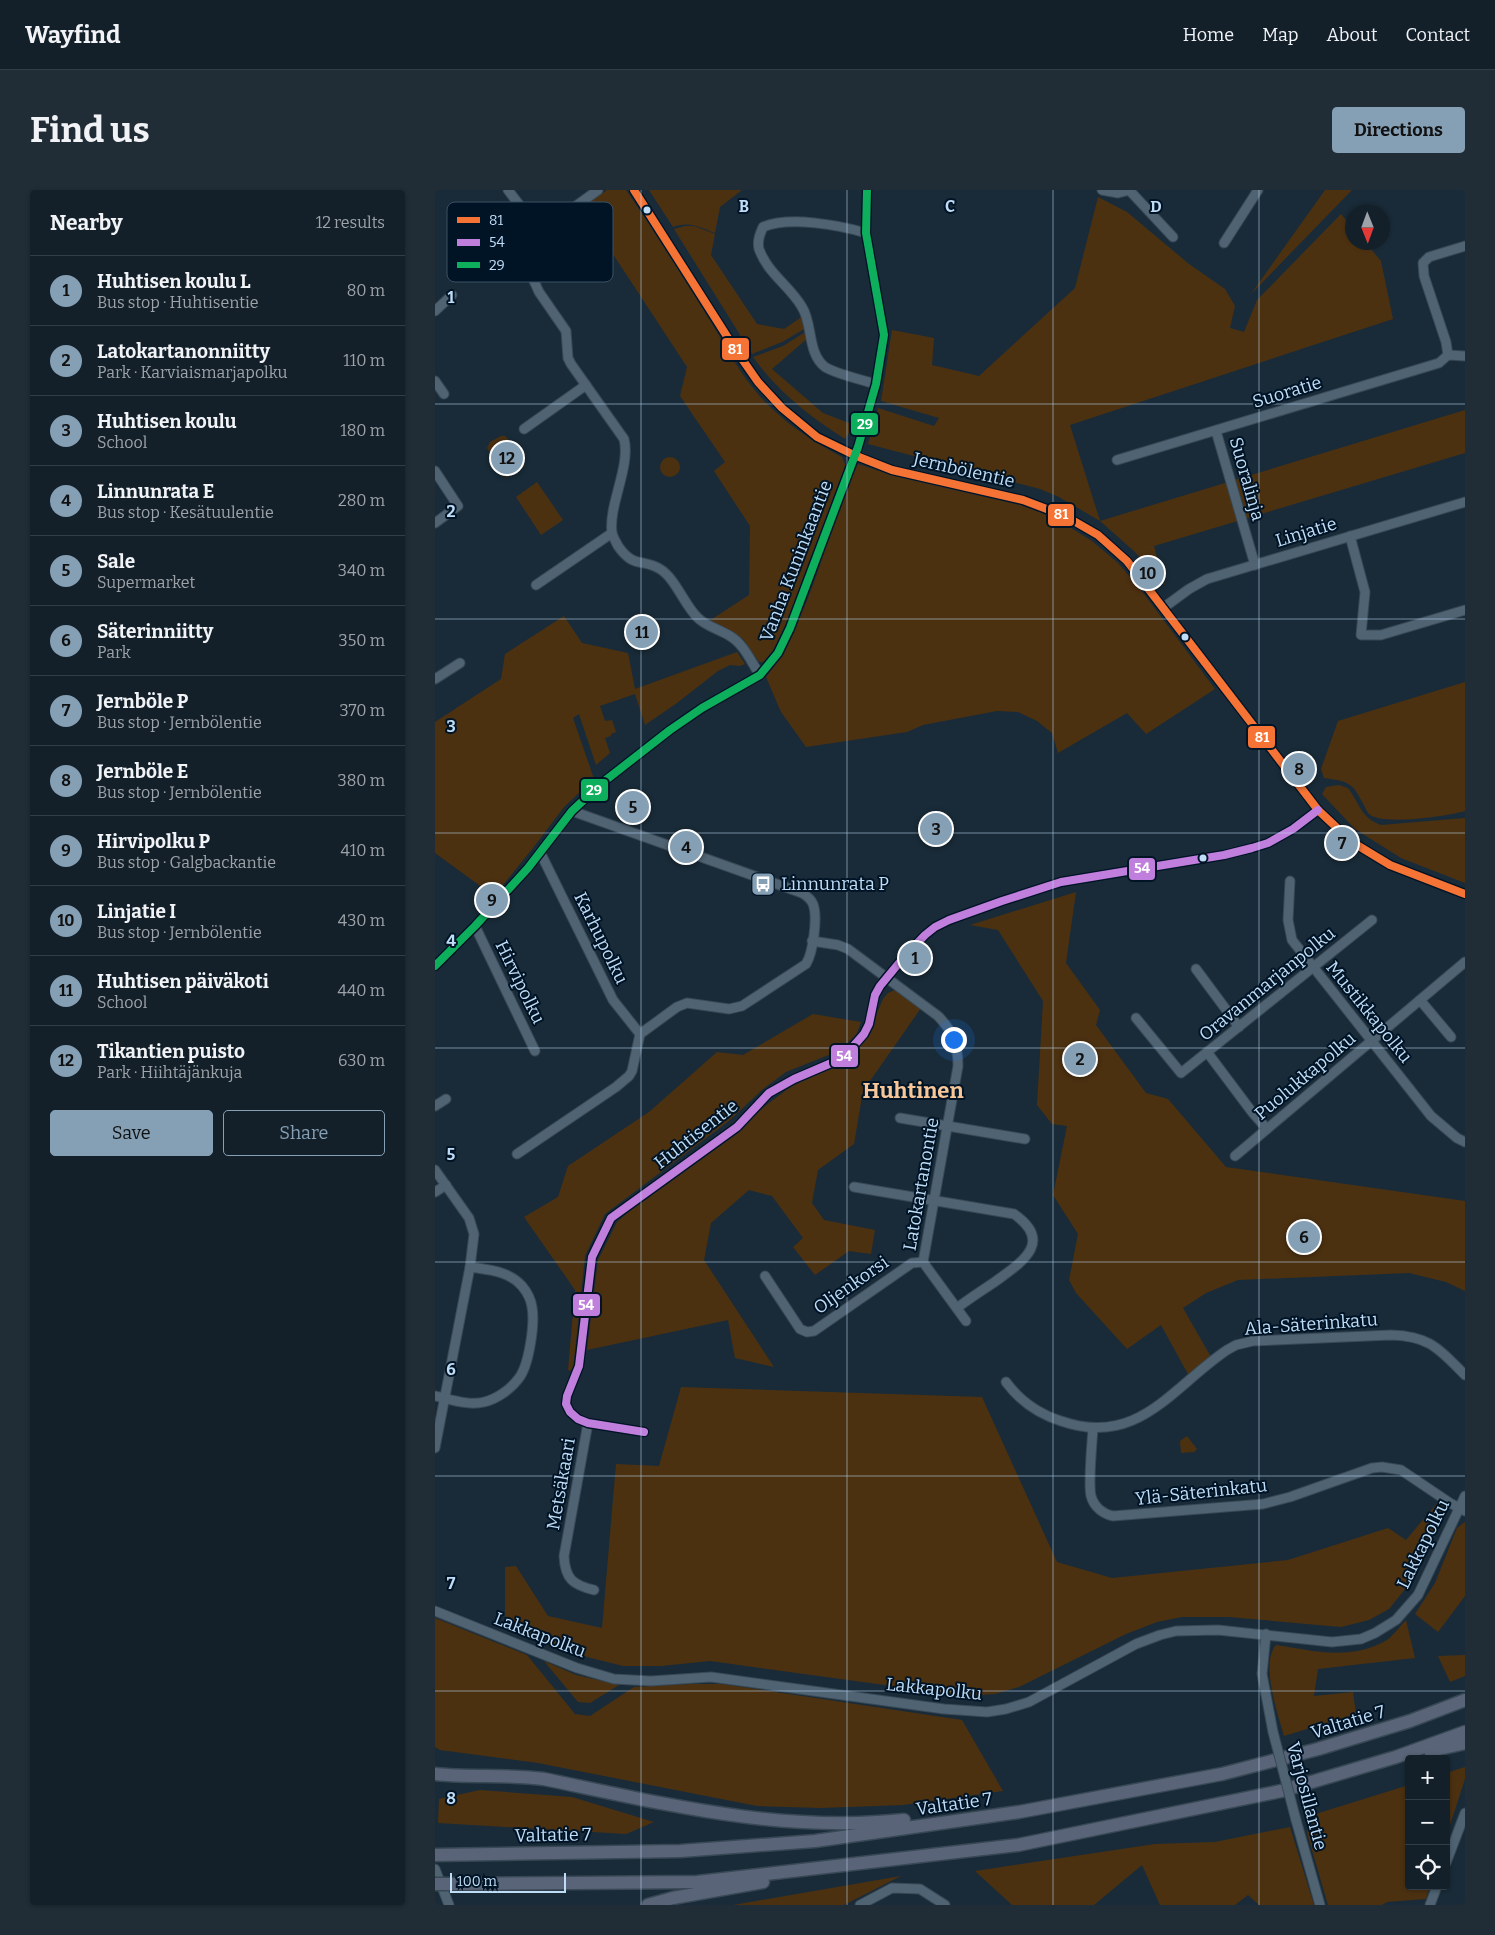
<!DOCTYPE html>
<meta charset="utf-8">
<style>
body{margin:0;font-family:Bitter,serif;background:#202d36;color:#f1f3f6}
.controls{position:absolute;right:15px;bottom:15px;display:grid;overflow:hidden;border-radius:5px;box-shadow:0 1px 4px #0004}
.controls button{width:45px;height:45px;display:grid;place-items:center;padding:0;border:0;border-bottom:1px solid #323e47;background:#13202a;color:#f1f3f6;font:25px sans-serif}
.compass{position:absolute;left:910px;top:15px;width:45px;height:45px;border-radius:50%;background:#13202a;box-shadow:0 1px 4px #0004;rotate:179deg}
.scale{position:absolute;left:15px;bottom:12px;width:116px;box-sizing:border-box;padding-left:5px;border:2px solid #bfddf7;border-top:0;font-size:14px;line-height:18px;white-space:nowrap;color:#bfddf7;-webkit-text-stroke:4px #001426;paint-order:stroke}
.you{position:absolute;left:518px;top:849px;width:18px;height:18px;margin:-12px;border:4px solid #fff;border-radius:50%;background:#1a73e8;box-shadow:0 0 0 8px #1a73e833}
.badge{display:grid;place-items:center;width:32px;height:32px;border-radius:50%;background:#859fb4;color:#111;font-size:16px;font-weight:700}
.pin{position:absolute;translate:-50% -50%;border:2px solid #fff;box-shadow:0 1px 5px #0006}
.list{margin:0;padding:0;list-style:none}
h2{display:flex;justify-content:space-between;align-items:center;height:65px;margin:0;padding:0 20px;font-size:21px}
h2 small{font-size:16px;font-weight:400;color:#9da3a8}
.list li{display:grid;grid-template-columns:32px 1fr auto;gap:15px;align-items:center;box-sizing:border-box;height:70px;padding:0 20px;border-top:1px solid #323e47}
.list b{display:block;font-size:19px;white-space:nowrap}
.list p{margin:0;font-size:16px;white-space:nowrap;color:#9da3a8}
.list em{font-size:16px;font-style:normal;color:#9da3a8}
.actions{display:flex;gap:10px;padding:15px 20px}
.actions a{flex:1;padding:11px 0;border:1px solid #859fb4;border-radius:5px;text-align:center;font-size:18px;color:#859fb4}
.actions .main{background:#859fb4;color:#111}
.icon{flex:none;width:28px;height:28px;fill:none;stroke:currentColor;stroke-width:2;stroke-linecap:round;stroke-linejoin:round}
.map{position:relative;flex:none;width:1030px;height:1715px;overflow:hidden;border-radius:5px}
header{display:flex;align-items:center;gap:30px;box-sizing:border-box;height:70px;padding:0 25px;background:#13202a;border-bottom:1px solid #323e47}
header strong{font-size:24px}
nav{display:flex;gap:28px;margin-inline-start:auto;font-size:18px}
.intro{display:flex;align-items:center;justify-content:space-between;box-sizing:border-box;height:120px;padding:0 30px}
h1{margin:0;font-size:35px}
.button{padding:12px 22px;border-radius:5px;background:#859fb4;color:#111;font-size:18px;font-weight:700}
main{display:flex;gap:30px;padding:0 30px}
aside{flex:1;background:#13202a;border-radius:5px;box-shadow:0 1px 4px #0004}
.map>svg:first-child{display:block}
.green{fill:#4c3111}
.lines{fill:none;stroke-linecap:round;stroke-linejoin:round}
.minor-casing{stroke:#384855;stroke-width:11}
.highway-casing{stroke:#384855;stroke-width:15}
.minor{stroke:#4f6373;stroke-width:9}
.highway{stroke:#5a6478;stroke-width:12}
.minor-bridge-casing{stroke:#384855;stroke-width:11;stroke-linecap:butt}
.highway-bridge-casing{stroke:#384855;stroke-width:15;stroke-linecap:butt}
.minor-bridge{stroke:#4f6373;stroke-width:9}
.highway-bridge{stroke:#5a6478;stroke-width:12}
.bus-1-casing{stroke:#001426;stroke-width:11}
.bus-2-casing{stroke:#001426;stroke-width:11}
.bus-3-casing{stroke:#001426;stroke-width:11}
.bus-1{stroke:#f57335;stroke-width:8}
.bus-2{stroke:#c07fdc;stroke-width:8}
.bus-3{stroke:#0daf5c;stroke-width:8}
.grid{fill:none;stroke:#bfddf7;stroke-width:1;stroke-opacity:0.55}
.bus-dot{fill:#bfddf7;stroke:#001426;stroke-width:2}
.labels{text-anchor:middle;stroke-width:4;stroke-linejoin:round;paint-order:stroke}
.street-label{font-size:18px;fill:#bfddf7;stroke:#001426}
.poi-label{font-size:18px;fill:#bfddf7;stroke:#001426;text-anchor:start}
.district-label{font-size:22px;font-weight:bold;fill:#f7c79a;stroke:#001426}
.key{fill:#001426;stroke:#395065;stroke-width:1}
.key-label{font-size:14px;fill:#bfddf7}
.grid-label{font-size:16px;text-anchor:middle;font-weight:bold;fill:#bfddf7;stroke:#001426;stroke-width:4;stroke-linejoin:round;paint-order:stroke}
.line-badge{stroke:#001426;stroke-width:2}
.badge-label{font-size:14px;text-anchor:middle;font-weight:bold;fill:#fff}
</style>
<header>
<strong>Wayfind</strong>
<nav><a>Home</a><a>Map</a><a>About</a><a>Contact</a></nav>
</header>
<div class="intro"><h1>Find us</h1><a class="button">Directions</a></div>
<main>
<aside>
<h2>Nearby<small>12 results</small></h2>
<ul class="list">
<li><span class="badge">1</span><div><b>Huhtisen koulu L</b><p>Bus stop · Huhtisentie</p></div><em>80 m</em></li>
<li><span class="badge">2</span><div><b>Latokartanonniitty</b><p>Park · Karviaismarjapolku</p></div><em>110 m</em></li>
<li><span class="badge">3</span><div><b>Huhtisen koulu</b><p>School</p></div><em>180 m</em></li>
<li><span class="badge">4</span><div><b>Linnunrata E</b><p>Bus stop · Kesätuulentie</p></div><em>280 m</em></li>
<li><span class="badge">5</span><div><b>Sale</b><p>Supermarket</p></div><em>340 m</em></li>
<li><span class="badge">6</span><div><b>Säterinniitty</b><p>Park</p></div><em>350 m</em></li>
<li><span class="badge">7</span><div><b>Jernböle P</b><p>Bus stop · Jernbölentie</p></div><em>370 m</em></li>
<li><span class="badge">8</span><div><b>Jernböle E</b><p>Bus stop · Jernbölentie</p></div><em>380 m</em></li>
<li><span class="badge">9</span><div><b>Hirvipolku P</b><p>Bus stop · Galgbackantie</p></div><em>410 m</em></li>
<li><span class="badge">10</span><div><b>Linjatie I</b><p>Bus stop · Jernbölentie</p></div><em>430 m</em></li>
<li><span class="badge">11</span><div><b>Huhtisen päiväkoti</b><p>School</p></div><em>440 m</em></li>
<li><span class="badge">12</span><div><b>Tikantien puisto</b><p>Park · Hiihtäjänkuja</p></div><em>630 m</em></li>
</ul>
<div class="actions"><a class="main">Save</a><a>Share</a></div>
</aside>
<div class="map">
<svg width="1030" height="1715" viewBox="0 0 1030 1715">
<rect width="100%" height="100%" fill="#192b38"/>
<g class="green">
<path d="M172,0H191C219,41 246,83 272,126C288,151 302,180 322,203C345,230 375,250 407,267L411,277L353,434L340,461L331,472H324L308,449L294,440L274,431L314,405L315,336L279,281L290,272L245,206L252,177L147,17Z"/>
<path d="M214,0H307L285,17L280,43C264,37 255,31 238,37Z"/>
<polygon points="890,0 917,0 816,104"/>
<polygon points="663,7 692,22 754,74 790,99 800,116 795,138 809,142 822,110 906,24 917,37 918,52 931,53 946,71 958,129 635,235 665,331 1030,220 1030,263 719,356 730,395 700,362 665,331 624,307 605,299 433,254 443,218 499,236 504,228 446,211 457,140 499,148 497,175 544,186 640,98"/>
<polygon points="250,36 259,36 280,44 276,65 322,134 349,139 368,126 371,138 347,152 317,164 239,39"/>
<path d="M372,141L374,147L337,179L388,223L419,235L410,249C374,226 343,202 318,167L348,156Z"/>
<polygon points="66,246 70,246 73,249 90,276 71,288 52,258 55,252"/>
<circle cx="235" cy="277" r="10"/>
<path d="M423,274L457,285L591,316L623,330L657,351L683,373L703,396L780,499L711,544L692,523L623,563L617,543L602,531L583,522L562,521L488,535L472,542L371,557L346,522L331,487C373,432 393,347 415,281Z"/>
<polygon points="102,292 128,330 106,345 81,307"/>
<polygon points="129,426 147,453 193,463 200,499 302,462 310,474 305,476 295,475 283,481 242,513 210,535 200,504 165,516 170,531 177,530 181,542 176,544 176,546 170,548 175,563 161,575 144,524 138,528 159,589 129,617 98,658 59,706 0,663 0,532 66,489 70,464"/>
<path d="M1030,492V621C1013,626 947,636 934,624C931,621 929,614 926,610C917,591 909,591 889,588L886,579L903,531Z"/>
<path d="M904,595L913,598C925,614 926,628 946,635L1030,628V693L966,668L920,639L887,604L891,597Z"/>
<polygon points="641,702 631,773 665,820 661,835 711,903 733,909 791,977 1030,1011 1030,1101 1011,1092 974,1083 803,1090 771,1103 748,1118 776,1167 754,1186 726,1135 692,1159 641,1103 634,1090 643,1044 618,1005 632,936 617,934 602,915 608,811 563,740 535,735"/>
<polygon points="460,800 486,818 428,901 419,954 383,980 377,1013 389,1030 440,1040 436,1064 414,1061 380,1085 358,1057 368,1048 337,1006 314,1000 276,1033 269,1070 339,1177 300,1168 293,1130 152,1160 163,1070 182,1032 204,1013 299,944 330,916 357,896 409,872 433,844 448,809 453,803"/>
<polygon points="378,824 426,832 422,843 406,860 351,882 328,899 294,931 170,1024 150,1066 138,1181 133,1180 140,1100 89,1027 123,1007 133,976 214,922 282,862 308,865"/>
<polygon points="246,1197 547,1207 622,1372 677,1388 853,1370 953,1338 971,1350 1003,1312 1010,1316 974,1394 954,1419 934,1430 906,1437 794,1427 747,1427 722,1432 691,1444 584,1497 560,1504 530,1506 275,1471 226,1476 188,1476 152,1467 70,1435 70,1377 81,1376 113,1426 167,1438 181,1274 224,1276"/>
<polygon points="752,1246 762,1259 759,1262 746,1263 745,1251"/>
<polygon points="1030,1332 1030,1406 1003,1442 980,1424 1000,1393 1022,1338"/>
<polygon points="0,1428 92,1465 140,1524 155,1526 199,1497 256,1494 287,1494 527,1530 568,1601 468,1615 386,1618 322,1616 103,1573 5,1560 0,1557"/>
<path d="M971,1430L980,1468L883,1479L879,1506L918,1502L921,1524L849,1546C843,1524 825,1473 841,1455C879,1461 916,1471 952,1450C959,1445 965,1436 971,1430Z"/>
<polygon points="1030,1465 1030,1486 1015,1492 1003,1466"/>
<polygon points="109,1471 141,1485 184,1495 155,1513 143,1512"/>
<polygon points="1030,1577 1030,1589 1011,1647 1011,1583"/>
<polygon points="974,1595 974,1696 995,1696 991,1709 952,1712 947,1715 893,1715 872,1643 874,1626"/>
<polygon points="45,1600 137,1607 219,1632 191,1644 3,1633 4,1609"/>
<polygon points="855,1637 879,1715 824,1715 813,1705 800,1715 725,1715 707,1675 659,1715 577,1715 540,1681 720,1654 780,1652"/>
<polygon points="466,1686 409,1715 298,1715 321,1711"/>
</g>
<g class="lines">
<g class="minor-casing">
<g id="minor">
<path d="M163,0L105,42L99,68V91L104,102L131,141L133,168L136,174L189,249C196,276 173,316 177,343C178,347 181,352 183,356C199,379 207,368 225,379C240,388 249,414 262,427C270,436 284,439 295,446C309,454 316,472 325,485"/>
<polyline points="199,0 300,159 323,192 347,218 382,247 419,265 457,280 588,310 630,326 663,345 692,371 883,620 917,652 955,675 1030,704"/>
<polyline points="667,0 683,3 695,0"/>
<polyline points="695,1 738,47"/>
<path d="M431,43C404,35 354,26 328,37C325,44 322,51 324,59C333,84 355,96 367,117C378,134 372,163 390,177C399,183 430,191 441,194"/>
<polyline points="789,53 823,0"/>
<polyline points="54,79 105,42 73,0"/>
<polyline points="0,121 17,105"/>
<polyline points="1013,165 1011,152 989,86 988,73 994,67 1030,56"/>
<polyline points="0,191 9,204"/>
<polyline points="89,239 151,195"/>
<polyline points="781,241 820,375"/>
<polyline points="682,270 1004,173 1013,165 1030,166"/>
<polyline points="0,281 23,316 0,333"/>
<polyline points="915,346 930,402 926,445 946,445 1030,420"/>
<polyline points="101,395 177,343"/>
<polyline points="728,418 754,399 772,389 1030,312"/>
<polyline points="0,489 25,473"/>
<polyline points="105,662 178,810 205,844"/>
<polyline points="855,691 853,730 857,750 996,926 1022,948 1030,952"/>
<polyline points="40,736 100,861"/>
<path d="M377,751L403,755L413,759L503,826C518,841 523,855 523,876L488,1072L531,1131"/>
<polyline points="0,776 40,736 93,678 137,621 167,593 235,540 267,518 325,485 343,463 355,438 423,257 441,194 449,145 431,43 432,0"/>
<polyline points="761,779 804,837"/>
<polyline points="985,810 1016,847"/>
<polyline points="701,828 746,883 937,730"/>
<polyline points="772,862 817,922 832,939"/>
<polyline points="0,916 11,909"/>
<polyline points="465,928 590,949"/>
<path d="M82,964L181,897L194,886L197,881L205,844L242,817L252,813L294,819L307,816L371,774C378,763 383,727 378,714C376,709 372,706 367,703L137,621"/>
<polyline points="800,966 1030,772"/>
<polyline points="0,980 34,1028 39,1044 35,1077 0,1258"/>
<path d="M419,997L579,1024C619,1052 587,1072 561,1091C548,1100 535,1108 522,1118"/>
<polyline points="0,1002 11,995"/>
<polyline points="330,1086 365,1139 372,1142 379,1141 477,1073 488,1072"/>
<path d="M571,1192C585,1211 604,1224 626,1231C703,1258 737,1197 792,1160L801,1155L818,1151L956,1145C995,1146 1004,1159 1030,1185"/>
<path d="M0,1206C15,1209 34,1216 49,1212C62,1209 76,1199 84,1188C94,1175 100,1134 97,1117C96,1110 92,1102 87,1096C74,1081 54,1080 35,1077"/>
<path d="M153,1233L129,1366C130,1389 138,1395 159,1400"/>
<path d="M658,1238C657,1254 653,1293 656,1306C659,1317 668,1324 678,1326L828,1314L855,1307L937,1278L947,1277L966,1280L1015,1313L1030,1321"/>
<polyline points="209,1242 153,1233 143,1229 135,1222 131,1214 132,1206 144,1176 157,1067 176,1028 302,937 334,903 359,889 408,868 429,844 434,834 440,805 445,796 469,767 490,745 500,737 514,730 567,711 626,692 789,665 817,658 833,653 858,639 883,620"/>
<polyline points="0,1421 142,1478 179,1489 216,1491 276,1487 509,1519 552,1522 571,1519 594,1512 701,1454 725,1445 741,1441 783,1440 897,1452 926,1449 940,1443 961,1430 983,1405 1030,1306"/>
<polyline points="831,1444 827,1484 838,1542"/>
<polyline points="861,1630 885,1715"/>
<polyline points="1011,1673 1030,1623"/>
<polyline points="0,1679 14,1715"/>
<polyline points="425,1715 457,1698 485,1699 510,1715"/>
<polyline points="995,1715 1002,1696"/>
</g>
</g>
<g class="highway-casing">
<g id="highway">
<polyline points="995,1561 1030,1553"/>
<path d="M0,1584C37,1588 72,1584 109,1589C230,1614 345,1643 469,1630"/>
<polyline points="0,1665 245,1661 380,1651 584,1622 787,1584 883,1559 975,1531 1030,1510"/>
<polyline points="24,1694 262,1692 583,1655 846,1601 961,1567 1030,1542"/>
<polyline points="213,1715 238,1708 328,1692"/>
</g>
</g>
<use href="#minor" class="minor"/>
<use href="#highway" class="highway"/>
<g class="minor-bridge-casing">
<polyline id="minor-bridge" points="838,1542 861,1630"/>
</g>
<g class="highway-bridge-casing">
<polyline id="highway-bridge" points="0,1694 24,1694"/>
</g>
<use href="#minor-bridge" class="minor-bridge"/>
<use href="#highway-bridge" class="highway-bridge"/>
<g class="bus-1-casing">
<polyline id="bus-1" points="199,0 300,159 323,192 347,218 382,247 419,265 457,280 588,310 630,326 663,345 692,371 883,620 917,652 955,675 1030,704"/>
</g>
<g class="bus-2-casing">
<polyline id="bus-2" points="209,1242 153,1233 143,1229 135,1222 131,1214 132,1206 144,1176 157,1067 176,1028 302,937 334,903 359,889 408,868 429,844 434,834 440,805 445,796 469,767 490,745 500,737 514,730 567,711 626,692 789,665 817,658 833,653 858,639 883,620"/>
</g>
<g class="bus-3-casing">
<polyline id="bus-3" points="0,776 40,736 93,678 137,621 167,593 235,540 267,518 325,485 343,463 355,438 423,257 441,194 449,145 431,43 432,0"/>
</g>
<use href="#bus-1" class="bus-1"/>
<use href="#bus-2" class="bus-2"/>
<use href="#bus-3" class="bus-3"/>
</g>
<path class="grid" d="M206,0V1715M412,0V1715M618,0V1715M824,0V1715M0,214H1030M0,429H1030M0,643H1030M0,858H1030M0,1072H1030M0,1286H1030M0,1501H1030"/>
<defs>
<g id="bus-square" transform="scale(1.25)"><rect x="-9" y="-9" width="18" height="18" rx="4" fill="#859fb4" stroke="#001426"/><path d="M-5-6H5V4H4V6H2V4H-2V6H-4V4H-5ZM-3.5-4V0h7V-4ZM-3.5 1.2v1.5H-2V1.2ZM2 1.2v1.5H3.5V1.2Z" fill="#fff"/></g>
</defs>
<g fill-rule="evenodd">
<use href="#bus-square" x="328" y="694"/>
</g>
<g class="bus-dot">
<circle cx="212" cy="20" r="4.5"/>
<circle cx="750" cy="447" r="4.5"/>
<circle cx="768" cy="668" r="4.5"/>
</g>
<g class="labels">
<g class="street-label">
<text transform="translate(852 202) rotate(-17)" y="6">Suoratie</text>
<text transform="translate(529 280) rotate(13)" y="6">Jernbölentie</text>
<text transform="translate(812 289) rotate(74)" y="6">Suoralinja</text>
<text transform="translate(871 342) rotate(-17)" y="6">Linjatie</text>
<text transform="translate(361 371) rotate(-69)" y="6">Vanha Kuninkaantie</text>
<text transform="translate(166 748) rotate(64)" y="6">Karhupolku</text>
<text transform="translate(85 792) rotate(64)" y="6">Hirvipolku</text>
<text transform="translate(832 794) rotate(-39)" y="6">Oravanmarjanpolku</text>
<text transform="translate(934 822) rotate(51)" y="6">Mustikkapolku</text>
<text transform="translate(870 886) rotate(-40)" y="6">Puolukkapolku</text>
<text transform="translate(261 944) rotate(-38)" y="6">Huhtisentie</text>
<text transform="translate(486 994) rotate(-80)" y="6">Latokartanontie</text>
<text transform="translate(416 1095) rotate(-35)" y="6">Oljenkorsi</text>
<text transform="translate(876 1134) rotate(-4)" y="6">Ala-Säterinkatu</text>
<text transform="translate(126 1294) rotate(-80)" y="6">Metsäkaari</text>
<text transform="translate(766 1302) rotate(-6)" y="6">Ylä-Säterinkatu</text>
<text transform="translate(988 1354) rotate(-64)" y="6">Lakkapolku</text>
<text transform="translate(105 1445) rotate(21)" y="6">Lakkapolku</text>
<text transform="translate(499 1499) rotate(6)" y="6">Lakkapolku</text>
<text transform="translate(913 1532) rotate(-17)" y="6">Valtatie 7</text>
<text transform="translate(872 1606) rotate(75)" y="6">Varjosillantie</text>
<text transform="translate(519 1614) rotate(-8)" y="6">Valtatie 7</text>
<text transform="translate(118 1645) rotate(-1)" y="6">Valtatie 7</text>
</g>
<g class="poi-label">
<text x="346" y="700">Linnunrata P</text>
</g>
<g class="district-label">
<text x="478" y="908">Huhtinen</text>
</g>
</g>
<rect x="12" y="12" width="166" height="80" rx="8" class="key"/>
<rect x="22" y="27" width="23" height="6" fill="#f57335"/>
<rect x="22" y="49" width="23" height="7" fill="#c07fdc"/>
<rect x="22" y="72" width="23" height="6" fill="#0daf5c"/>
<g class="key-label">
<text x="54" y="35">81</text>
<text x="54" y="57">54</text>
<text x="54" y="80">29</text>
</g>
<g class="grid-label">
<text x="309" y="22">B</text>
<text x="515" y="22">C</text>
<text x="721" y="22">D</text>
<text x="16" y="113">1</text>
<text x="16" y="327">2</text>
<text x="16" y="542">3</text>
<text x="16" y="756">4</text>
<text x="16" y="970">5</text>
<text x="16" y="1185">6</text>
<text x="16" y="1399">7</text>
<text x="16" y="1614">8</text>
</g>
<g class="line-badge">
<rect x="286" y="147" width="29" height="24" rx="5" fill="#f57335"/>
<rect x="415" y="222" width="29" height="24" rx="5" fill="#0daf5c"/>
<rect x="612" y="313" width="28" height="24" rx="5" fill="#f57335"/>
<rect x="812" y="535" width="29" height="24" rx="5" fill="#f57335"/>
<rect x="145" y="588" width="29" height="24" rx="5" fill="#0daf5c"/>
<rect x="693" y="667" width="28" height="24" rx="5" fill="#c07fdc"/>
<rect x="395" y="854" width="29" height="24" rx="5" fill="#c07fdc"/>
<rect x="137" y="1103" width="29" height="24" rx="5" fill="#c07fdc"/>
</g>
<g class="badge-label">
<text x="300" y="164">81</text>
<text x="430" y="239">29</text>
<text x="626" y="329">81</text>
<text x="827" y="552">81</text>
<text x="159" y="605">29</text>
<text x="707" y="683">54</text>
<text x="409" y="871">54</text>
<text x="151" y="1120">54</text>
</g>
</svg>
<div class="controls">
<button>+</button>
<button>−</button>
<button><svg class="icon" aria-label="locate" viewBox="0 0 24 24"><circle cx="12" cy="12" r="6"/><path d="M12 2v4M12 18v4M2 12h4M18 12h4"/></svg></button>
</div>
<svg class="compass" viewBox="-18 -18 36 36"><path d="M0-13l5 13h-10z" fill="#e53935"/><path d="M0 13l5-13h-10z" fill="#9da3a8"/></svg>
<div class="scale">100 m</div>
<div class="you"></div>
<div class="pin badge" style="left:480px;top:768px">1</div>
<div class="pin badge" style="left:645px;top:869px">2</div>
<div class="pin badge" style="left:501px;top:639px">3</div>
<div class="pin badge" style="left:251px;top:657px">4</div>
<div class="pin badge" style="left:198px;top:617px">5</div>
<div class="pin badge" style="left:869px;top:1047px">6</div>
<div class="pin badge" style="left:907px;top:653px">7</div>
<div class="pin badge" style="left:864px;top:579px">8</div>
<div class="pin badge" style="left:57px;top:710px">9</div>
<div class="pin badge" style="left:713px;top:383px">10</div>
<div class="pin badge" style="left:207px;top:442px">11</div>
<div class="pin badge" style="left:72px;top:268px">12</div>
</div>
</main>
